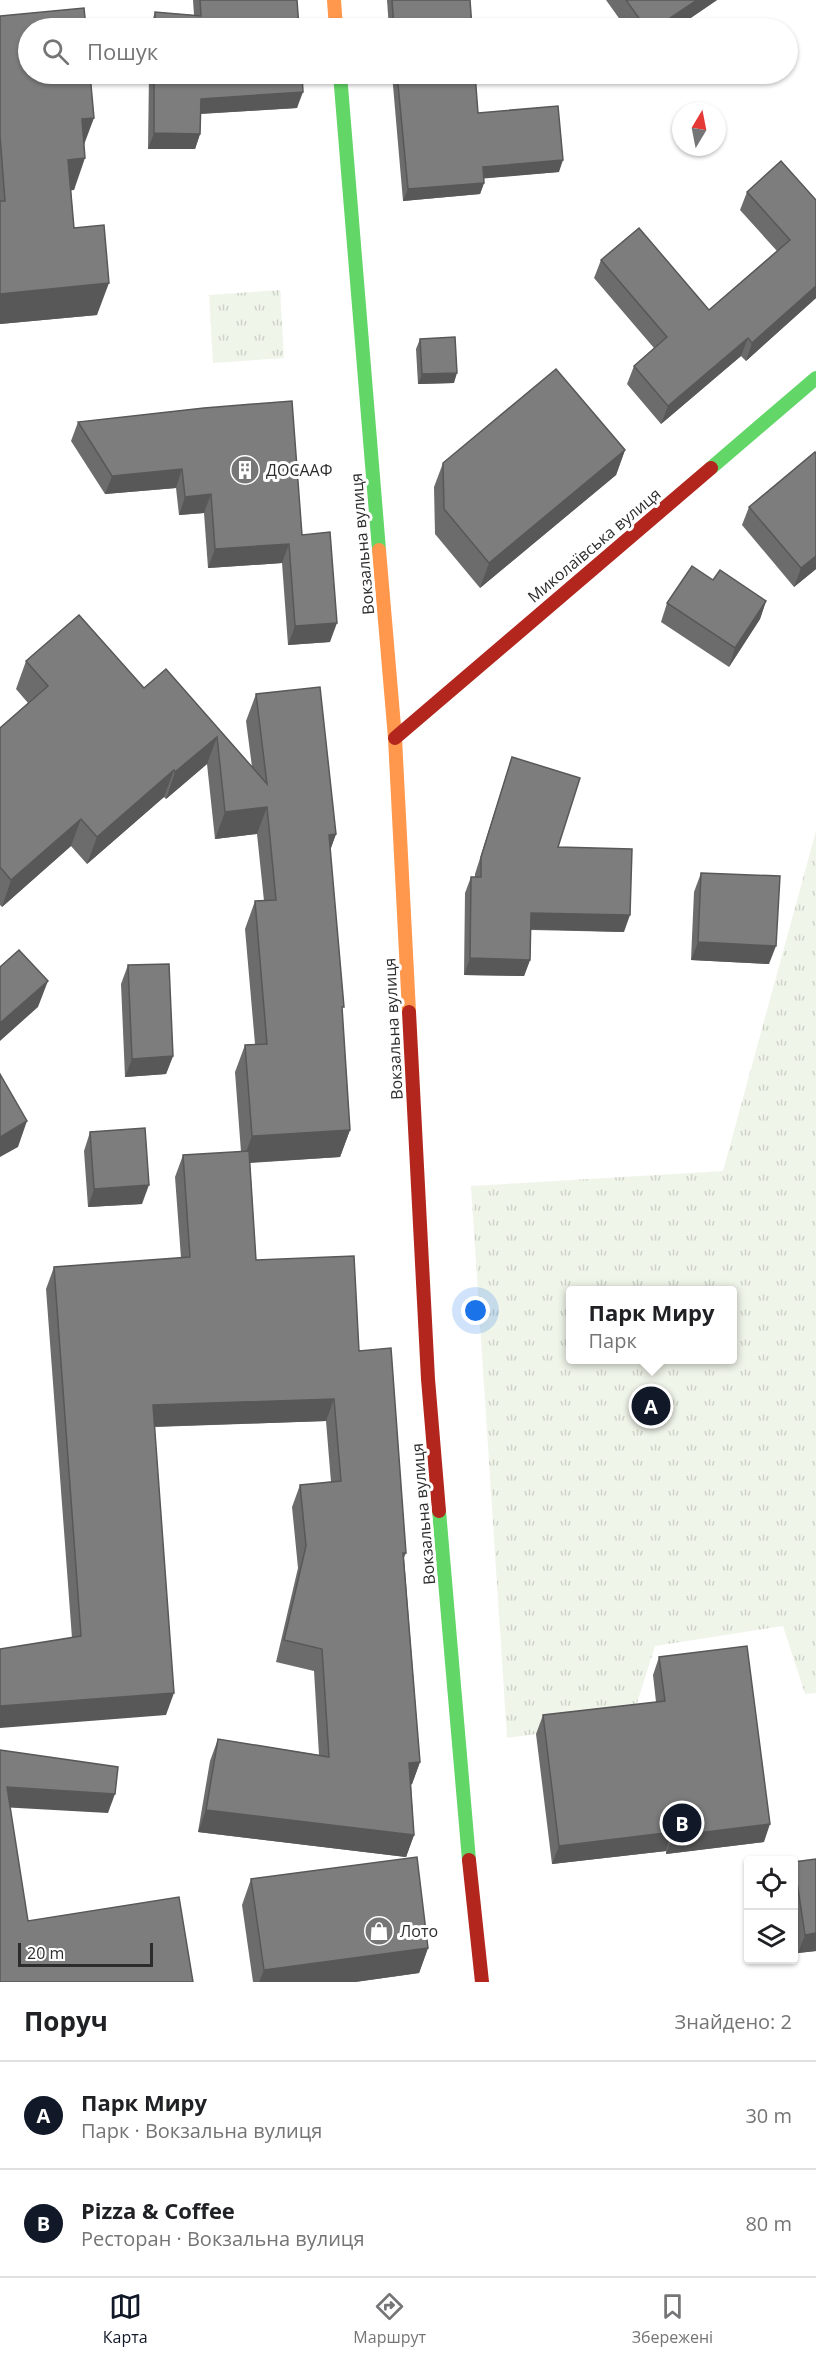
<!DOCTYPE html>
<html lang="uk">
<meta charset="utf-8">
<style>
body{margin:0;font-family:"Open Sans",sans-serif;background:#f2f2f2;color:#202124}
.controls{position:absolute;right:18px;bottom:18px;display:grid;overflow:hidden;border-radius:6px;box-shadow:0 2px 4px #0004}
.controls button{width:54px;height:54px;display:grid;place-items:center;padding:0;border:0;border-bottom:2px solid #e0e0e0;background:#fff;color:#202124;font:30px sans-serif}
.compass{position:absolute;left:672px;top:102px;width:54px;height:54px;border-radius:50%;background:#fff;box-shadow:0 2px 4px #0004;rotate:10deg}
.scale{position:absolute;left:18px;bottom:15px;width:135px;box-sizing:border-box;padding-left:6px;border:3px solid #2c2c2c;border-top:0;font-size:16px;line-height:21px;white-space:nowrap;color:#2c2c2c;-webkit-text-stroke:4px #fff;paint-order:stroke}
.you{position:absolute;left:476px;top:1311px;width:21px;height:21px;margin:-15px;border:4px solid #fff;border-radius:50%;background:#1a73e8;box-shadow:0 0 0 9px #1a73e833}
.badge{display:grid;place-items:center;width:39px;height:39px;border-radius:50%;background:#111827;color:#fff;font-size:20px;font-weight:700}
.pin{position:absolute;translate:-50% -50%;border:3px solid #fff;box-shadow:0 2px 6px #0006}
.popup{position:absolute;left:566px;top:1286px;width:171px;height:78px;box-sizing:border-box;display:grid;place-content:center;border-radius:6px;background:#fff;filter:drop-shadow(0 2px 4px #0005);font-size:20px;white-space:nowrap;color:#757577}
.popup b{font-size:22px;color:#202124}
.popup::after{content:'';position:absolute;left:50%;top:100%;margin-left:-12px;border:12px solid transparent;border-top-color:#fff}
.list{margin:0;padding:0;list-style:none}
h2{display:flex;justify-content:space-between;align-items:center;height:78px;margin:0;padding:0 24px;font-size:26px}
h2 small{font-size:20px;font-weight:400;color:#757577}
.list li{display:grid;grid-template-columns:39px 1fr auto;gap:18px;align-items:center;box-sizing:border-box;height:108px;padding:0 24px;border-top:2px solid #e0e0e0}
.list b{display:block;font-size:22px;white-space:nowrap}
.list p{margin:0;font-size:20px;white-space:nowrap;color:#757577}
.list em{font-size:20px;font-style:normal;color:#757577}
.icon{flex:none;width:33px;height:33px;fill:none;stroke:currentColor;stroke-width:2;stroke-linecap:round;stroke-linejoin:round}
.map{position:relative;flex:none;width:816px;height:1982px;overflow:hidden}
.search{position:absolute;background:#fff;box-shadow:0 2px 4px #0004;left:18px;right:18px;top:18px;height:66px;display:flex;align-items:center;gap:15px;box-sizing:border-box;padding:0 21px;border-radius:33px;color:#757577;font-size:22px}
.sheet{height:294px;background:#fff}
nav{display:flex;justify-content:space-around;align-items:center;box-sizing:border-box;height:84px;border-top:2px solid #e0e0e0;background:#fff;font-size:16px;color:#757577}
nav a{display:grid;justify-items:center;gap:3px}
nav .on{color:#111827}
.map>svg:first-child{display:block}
.park{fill:url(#park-tufts);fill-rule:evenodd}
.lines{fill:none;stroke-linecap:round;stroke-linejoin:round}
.fast{stroke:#63d668;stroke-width:14}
.slow{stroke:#ff974d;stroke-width:14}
.jam{stroke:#b3261e;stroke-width:14}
.wall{fill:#6c6c6c}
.shaded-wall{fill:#585858}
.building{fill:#7d7d7d;stroke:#585858;stroke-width:1.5}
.labels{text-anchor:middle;stroke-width:6;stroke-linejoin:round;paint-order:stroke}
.poi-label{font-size:16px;fill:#2c2c2c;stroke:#fff;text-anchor:start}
.street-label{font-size:16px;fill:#2c2c2c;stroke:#fff}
</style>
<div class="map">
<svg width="816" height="1982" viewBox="0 0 816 1982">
<defs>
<pattern id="park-tufts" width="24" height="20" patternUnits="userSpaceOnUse" patternTransform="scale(1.5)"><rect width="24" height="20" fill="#f0f5ea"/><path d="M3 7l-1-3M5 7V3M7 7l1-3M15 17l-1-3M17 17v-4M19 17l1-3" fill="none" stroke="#ced2c9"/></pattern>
</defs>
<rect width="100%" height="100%" fill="#fff"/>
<g class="park">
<polygon points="280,290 284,358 213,363 209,295"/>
<path d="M816,831V1693L805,1694L783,1626L655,1646L631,1722L507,1738L471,1186L723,1171ZM570,1290H732V1360H570Z"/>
</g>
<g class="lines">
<g class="fast">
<polyline points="340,74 379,550"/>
<polyline points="711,468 816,378"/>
<polyline points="439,1511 469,1860"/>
</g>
<g class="slow">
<polyline points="334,0 336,28"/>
<polyline points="379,550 395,738 409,1012"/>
</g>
<g class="jam">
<polyline points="395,738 711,468"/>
<polyline points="409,1012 428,1379 439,1511"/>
<polyline points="469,1860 482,1982"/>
</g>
</g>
<g class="wall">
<polygon points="193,0 297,0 299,28 150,28 155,12 194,15"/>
<polygon points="387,0 470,0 472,28 389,28"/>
<polygon points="606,0 717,0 676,28 626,28"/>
<polygon points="0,16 84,145 74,190 71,190 74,228 97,315 0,324"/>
<polygon points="149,74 302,74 297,108 201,114 200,134 195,149 148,149"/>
<polygon points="392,74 475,74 478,113 559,172 484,178 484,183 480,194 403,201"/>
<polygon points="747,192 816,200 816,298 746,361 741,356 661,424 627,384 634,366 654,348 594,278 601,260 709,310 777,251 740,210"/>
<polygon points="420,339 454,383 418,384 416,349"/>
<polygon points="204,408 302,535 330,642 288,645 282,563 208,568 204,513 179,515 176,488 105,494 71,441 78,422"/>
<polygon points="625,450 616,475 480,588 435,534 434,487 443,463"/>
<polygon points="749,507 816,569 794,587 742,525"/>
<polygon points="713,580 766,601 760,619 729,667 661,622 667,603"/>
<polygon points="26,661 144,688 166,669 252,767 246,721 256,694 336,834 330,850 350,1130 340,1157 250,1163 256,1260 359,1351 406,1553 404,1558 420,1762 412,1784 411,1785 414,1835 406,1857 198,1832 210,1761 218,1739 319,1755 314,1671 276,1662 298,1568 292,1507 300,1485 331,1482 326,1421 154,1427 166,1715 72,1638 46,1289 54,1267 181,1258 175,1177 183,1155 241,1152 235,1072 245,1045 255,1044 245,929 255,901 264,901 257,834 215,839 207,764 166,799 164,797 87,864 71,846 2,907 0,905 0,728 28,703 16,689"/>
<polygon points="512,757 558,847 624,932 531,930 530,960 524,976 464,975 465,893 471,877 475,877 475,874"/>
<polygon points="701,873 769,964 691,960 694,892"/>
<polygon points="128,965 173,1056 166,1074 125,1077 121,984"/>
<polygon points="90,1132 142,1204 88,1207 84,1151"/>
<polygon points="659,1657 764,1842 666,1854 666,1851 552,1864 536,1734 543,1715 656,1702 653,1675"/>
<polygon points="816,1859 816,1951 798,1953 794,1926 794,1862"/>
<polygon points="251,1879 428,1948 419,1973 355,1982 253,1982 242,1905"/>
</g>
<g class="shaded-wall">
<polygon points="697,0 717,0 676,28 655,28"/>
<polygon points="303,92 297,108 195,114 201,99"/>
<polygon points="94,118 82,150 82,119"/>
<polygon points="154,133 200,134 195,149 148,149"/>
<polygon points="85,158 74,190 56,192 68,160"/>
<polygon points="563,160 559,172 478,179 483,167"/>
<polygon points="484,183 480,194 403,201 408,189"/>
<polygon points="109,283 97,315 0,324 0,294"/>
<polygon points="816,286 816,298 746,361 752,343"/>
<polygon points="748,338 741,356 661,424 668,406"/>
<polygon points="457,373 454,383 418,384 422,374"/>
<polygon points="625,450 616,475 480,588 489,563"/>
<polygon points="182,469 176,488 105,494 112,476"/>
<polygon points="211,494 204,513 179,515 185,497"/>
<polygon points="289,544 282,563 208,568 215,549"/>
<polygon points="816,556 816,569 794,587 801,568"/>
<polygon points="766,601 760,619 729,667 735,648"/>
<polygon points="337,623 330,642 288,645 295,626"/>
<polygon points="217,737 207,764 166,799 175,772"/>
<polygon points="174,770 164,797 87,864 97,837"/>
<polygon points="267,807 257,834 215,839 225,812"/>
<polygon points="81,819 71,846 2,907 11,880"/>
<polygon points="336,834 326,862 329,835"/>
<polygon points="531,913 630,915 624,932 525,929"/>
<polygon points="698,942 776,946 769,964 691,960"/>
<polygon points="470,958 530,960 524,976 464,975"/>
<polygon points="48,981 38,1007 0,1041 0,1023"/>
<polygon points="173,1056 166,1074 125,1077 132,1059"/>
<polygon points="27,1121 18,1147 0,1157 0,1137"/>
<polygon points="350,1130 340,1157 242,1163 252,1136"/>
<polygon points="149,1185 142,1204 88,1207 94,1189"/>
<polygon points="334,1399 326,1421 145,1427 153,1405"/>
<polygon points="174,1693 166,1715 0,1728 0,1706"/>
<polygon points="420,1762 412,1784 401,1785 409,1763"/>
<polygon points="7,1787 115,1794 108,1813 0,1807"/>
<polygon points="206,1810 414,1835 406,1857 198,1832"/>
<polygon points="770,1824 764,1842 666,1854 673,1836"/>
<polygon points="672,1832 666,1851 552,1864 559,1846"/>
<polygon points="816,1933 816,1951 798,1953 805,1935"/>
<polygon points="428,1948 419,1973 355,1982 259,1982 264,1970"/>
</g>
<g class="building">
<polygon points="200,0 297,0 299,28 155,28 155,12 201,16"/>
<polygon points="392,0 470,0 472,28 394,28"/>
<polygon points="626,0 697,0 655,28 646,28"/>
<polygon points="84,8 86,28 28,28 28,74 90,74 94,118 82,119 85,158 68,160 74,228 104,225 109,283 0,294 0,201 5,201 0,136 0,16"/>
<polygon points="154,74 302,74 303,92 201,99 200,134 154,133"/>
<polygon points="397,74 475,74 478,113 558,106 563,160 483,167 484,183 408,189"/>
<polygon points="781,161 816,200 816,286 752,343 748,338 668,406 634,366 667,337 601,260 639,228 709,310 790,240 747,192"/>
<polygon points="455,337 457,373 422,374 420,339"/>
<polygon points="556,369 625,450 489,563 444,509 443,463"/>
<polygon points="292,401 302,535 330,532 337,623 295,626 289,544 215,549 211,494 185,497 182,469 112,476 78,422 204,408"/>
<polygon points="815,452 816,454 816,556 801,568 749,507"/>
<polygon points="692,566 713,580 720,570 766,601 735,648 667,603"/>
<polygon points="79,615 144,688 166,669 267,784 256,694 320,687 336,834 329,835 344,1007 342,1007 350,1130 252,1136 245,1045 267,1044 255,901 276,900 267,807 225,812 217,737 175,772 174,770 97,837 81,819 11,880 0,867 0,728 48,686 26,661"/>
<polygon points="512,757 580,778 558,847 632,849 630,915 531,913 530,960 470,958 471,877 481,877 481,857"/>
<polygon points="701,873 780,876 776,946 698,942"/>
<polygon points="19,950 48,981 0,1023 0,967"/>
<polygon points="169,964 173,1056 132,1059 128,965"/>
<polygon points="0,1074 27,1121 0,1137"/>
<polygon points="145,1128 149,1185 94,1189 90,1132"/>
<polygon points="249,1151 256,1260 354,1256 359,1351 391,1348 406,1553 403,1553 420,1762 409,1763 414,1835 206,1810 218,1739 329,1757 322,1649 284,1640 306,1546 300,1485 341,1481 334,1399 153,1405 174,1693 0,1706 0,1649 81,1636 54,1267 190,1257 183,1155"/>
<polygon points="747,1646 770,1824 673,1836 672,1832 559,1846 543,1715 665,1701 659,1657"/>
<polygon points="0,1750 118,1767 115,1794 7,1787 28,1921 179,1897 193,1982 0,1982"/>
<polygon points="417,1857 428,1948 264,1970 251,1879"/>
<polygon points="816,1859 816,1933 805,1935 794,1862"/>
</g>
<defs>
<g id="building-disc" transform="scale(1.5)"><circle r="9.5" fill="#767676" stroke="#fff"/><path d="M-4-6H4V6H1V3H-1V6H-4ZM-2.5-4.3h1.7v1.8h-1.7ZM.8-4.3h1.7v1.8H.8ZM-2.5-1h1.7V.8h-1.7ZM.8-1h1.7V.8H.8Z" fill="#fff"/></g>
<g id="shop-disc" transform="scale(1.5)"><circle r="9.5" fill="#767676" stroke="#fff"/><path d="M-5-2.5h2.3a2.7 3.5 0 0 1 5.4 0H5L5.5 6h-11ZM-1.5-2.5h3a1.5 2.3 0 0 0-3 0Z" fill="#fff"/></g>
</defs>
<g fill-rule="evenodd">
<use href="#building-disc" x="245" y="470"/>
<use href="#shop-disc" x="379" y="1931"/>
</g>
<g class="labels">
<g class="poi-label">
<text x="266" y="476">ДОСААФ</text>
<text x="400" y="1937">Лото</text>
</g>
<g class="street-label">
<text transform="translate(362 544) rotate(-95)" y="6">Вокзальна вулиця</text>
<text transform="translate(594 545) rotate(-40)" y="6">Миколаївська вулиця</text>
<text transform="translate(393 1029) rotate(-93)" y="6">Вокзальна вулиця</text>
<text transform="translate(423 1514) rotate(-95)" y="6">Вокзальна вулиця</text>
</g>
</g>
</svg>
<div class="controls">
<button><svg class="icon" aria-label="locate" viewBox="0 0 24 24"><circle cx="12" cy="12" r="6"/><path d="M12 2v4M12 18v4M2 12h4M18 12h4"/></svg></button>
<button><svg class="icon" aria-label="layers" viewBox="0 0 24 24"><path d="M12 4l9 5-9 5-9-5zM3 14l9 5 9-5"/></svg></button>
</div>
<svg class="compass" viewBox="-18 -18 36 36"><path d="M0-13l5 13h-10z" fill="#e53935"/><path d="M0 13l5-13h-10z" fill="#757577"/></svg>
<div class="scale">20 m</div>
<div class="you"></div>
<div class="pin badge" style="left:651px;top:1406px">A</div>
<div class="popup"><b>Парк Миру</b>Парк</div>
<div class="pin badge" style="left:682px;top:1823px">B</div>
<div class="search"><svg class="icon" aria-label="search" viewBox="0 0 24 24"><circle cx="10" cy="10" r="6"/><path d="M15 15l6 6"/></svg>Пошук</div>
</div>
<section class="sheet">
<h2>Поруч<small>Знайдено: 2</small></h2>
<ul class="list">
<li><span class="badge">A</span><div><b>Парк Миру</b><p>Парк · Вокзальна вулиця</p></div><em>30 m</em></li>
<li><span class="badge">B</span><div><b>Pizza &amp; Coffee</b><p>Ресторан · Вокзальна вулиця</p></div><em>80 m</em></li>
</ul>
</section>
<nav>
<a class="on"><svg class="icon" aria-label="map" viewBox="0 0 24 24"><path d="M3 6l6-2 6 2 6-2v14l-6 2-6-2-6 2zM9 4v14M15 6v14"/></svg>Карта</a>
<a><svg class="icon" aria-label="directions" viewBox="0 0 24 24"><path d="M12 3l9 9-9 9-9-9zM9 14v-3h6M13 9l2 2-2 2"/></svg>Маршрут</a>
<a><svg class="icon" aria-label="saved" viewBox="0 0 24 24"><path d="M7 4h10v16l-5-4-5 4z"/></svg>Збережені</a>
</nav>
